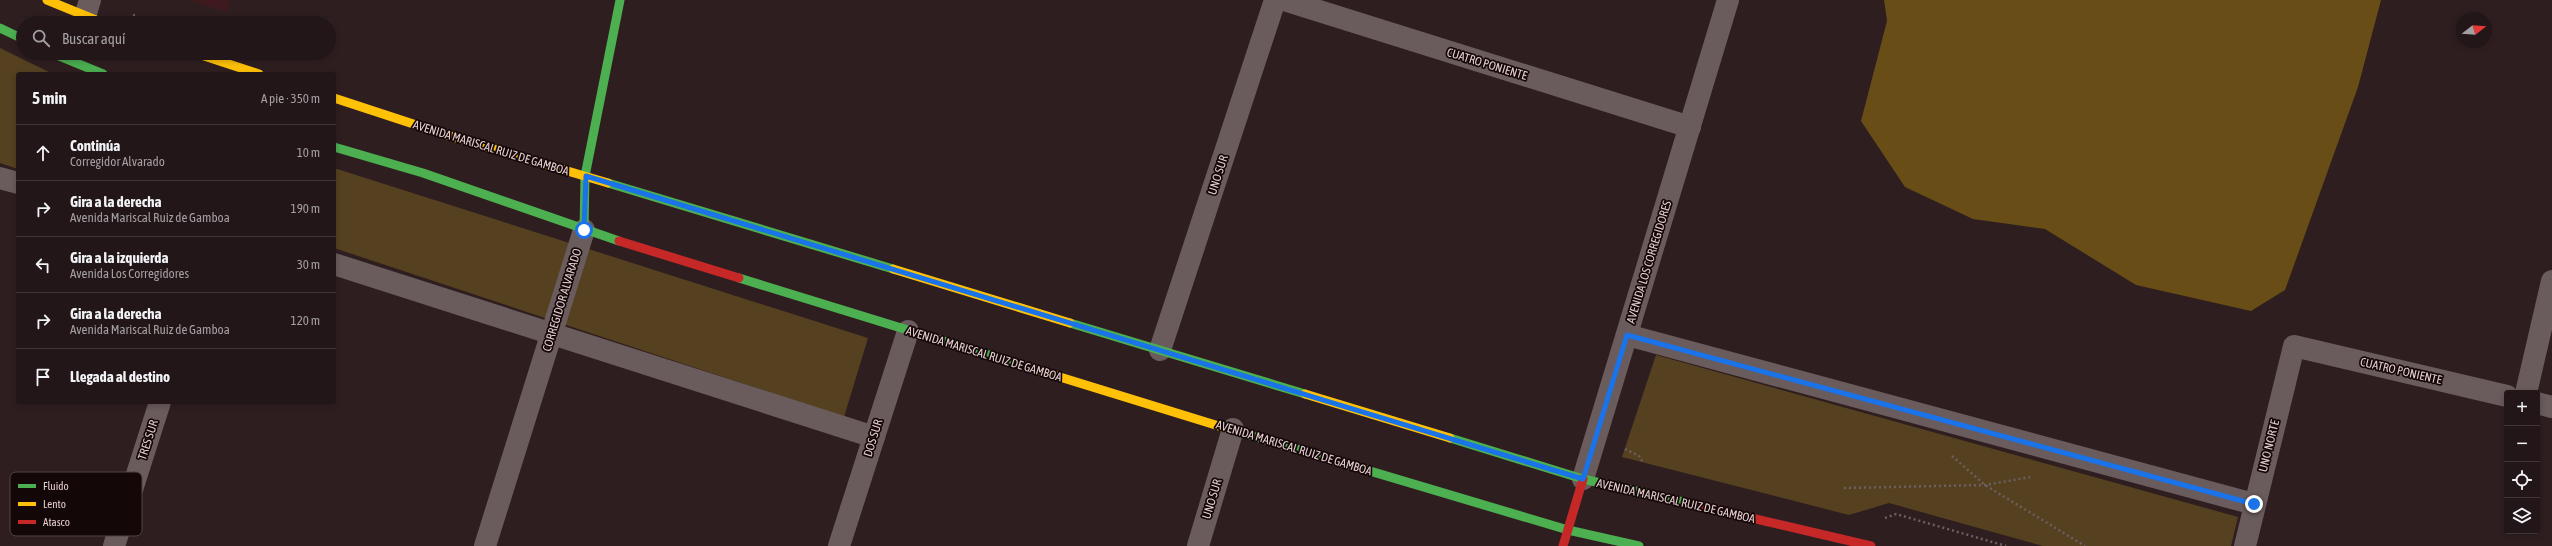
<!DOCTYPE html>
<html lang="es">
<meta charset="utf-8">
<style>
body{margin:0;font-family:"Asap Condensed",sans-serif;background:#2f2325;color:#f1f3f6}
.controls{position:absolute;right:12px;bottom:12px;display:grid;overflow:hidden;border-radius:4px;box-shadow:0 2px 6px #0003}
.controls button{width:36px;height:36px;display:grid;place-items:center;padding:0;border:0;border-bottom:1px solid #403537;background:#231618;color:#f1f3f6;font:20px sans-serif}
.compass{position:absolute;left:2456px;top:12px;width:36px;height:36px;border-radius:50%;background:#231618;box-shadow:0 2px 6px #0003;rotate:73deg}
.stop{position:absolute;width:12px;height:12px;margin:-9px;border:3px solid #1a73e8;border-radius:50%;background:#fff}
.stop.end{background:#1a73e8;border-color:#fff;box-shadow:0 1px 4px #0008}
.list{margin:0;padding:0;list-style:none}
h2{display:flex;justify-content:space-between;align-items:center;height:52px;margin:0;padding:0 16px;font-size:17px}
h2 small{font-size:13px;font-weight:400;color:#a39fa2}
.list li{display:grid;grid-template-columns:26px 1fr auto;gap:12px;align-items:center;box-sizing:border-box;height:56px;padding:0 16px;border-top:1px solid #403537}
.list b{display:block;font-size:15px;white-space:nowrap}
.list p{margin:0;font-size:13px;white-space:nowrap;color:#a39fa2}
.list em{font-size:13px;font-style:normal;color:#a39fa2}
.icon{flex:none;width:22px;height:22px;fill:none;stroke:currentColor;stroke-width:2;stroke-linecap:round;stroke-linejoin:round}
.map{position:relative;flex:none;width:2552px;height:546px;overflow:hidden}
.search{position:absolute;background:#231618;box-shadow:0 2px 6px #0003;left:16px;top:16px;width:320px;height:44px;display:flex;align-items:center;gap:10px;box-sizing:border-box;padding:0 14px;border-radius:22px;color:#a39fa2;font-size:15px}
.panel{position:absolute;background:#231618;box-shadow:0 2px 6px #0003;left:16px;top:72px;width:320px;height:332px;border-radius:4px}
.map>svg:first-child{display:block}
.built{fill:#3e1a1e}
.green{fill:#554120}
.forest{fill:#684d16}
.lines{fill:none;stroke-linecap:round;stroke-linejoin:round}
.path{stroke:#6c5f61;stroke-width:2.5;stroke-dasharray:2 3;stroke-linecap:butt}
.street{stroke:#6a5b5c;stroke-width:22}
.fast{stroke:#4caf50;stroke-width:9}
.slow{stroke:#ffc107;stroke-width:9}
.jam{stroke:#c62828;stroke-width:9}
.route{stroke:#1a73e8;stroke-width:5}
.labels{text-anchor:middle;stroke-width:3.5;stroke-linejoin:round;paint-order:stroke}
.street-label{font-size:12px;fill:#e5ced0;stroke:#140708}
.key{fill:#140708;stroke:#534344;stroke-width:1}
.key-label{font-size:11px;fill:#e5ced0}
</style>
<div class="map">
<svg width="2552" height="546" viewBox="0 0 2552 546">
<rect width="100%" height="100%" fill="#2f1e20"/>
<polygon class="built" points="189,0 230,0 226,12"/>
<g class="green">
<polygon points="0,48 53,74 18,74 18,169 0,163"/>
<polygon points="334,168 868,338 844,417 334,248"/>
<polygon points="1656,355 2238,517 2231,546 2043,546 1889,503 1849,515 1622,457"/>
</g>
<polygon class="forest" points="1884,0 2381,0 2358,87 2285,290 2251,311 2136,285 2045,229 1973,219 1905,187 1861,121 1887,21"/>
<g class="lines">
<g class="path">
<polyline points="133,15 153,23"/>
<polyline points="1625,449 1639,456 1642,461"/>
<polyline points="1952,456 1985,485 2085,546"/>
<polyline points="1844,488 1985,485 2031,477"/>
<polyline points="1885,518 1896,514 2006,546"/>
</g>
<g class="street">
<polyline points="1284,0 1690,127"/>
<polyline points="85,17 90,0"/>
<polyline points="0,178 18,183"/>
<polyline points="334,264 874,437"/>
<polyline points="1627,335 2254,504"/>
<polyline points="1160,350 1275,0"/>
<polyline points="2526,393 2552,281"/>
<polyline points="2537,403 2552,407"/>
<polyline points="1583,479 1728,0"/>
<polyline points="114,546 160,402"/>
<polyline points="485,546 584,230"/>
<polyline points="839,546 908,331"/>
<polyline points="1198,546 1233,429"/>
<polyline points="2245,546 2294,346 2507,396"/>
</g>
<g class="fast">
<polyline points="0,28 23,39"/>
<polyline points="52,53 103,74"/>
<polyline points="334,147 423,173 619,241"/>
<polyline points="608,183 893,269"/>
<polyline points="584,230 585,176 620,0"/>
<polyline points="739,278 1034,369"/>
<polyline points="1070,323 1305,394"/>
<polyline points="1222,427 1568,530 1639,546"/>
<polyline points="1450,438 1583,479 1696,505"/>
</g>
<g class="slow">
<polyline points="47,0 103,23"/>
<polyline points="195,53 259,74"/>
<polyline points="334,98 453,137 608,183"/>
<polyline points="893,269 1070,323"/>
<polyline points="1034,369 1222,427"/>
<polyline points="1305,394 1450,438"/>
</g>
<g class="jam">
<polyline points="619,241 739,278"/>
<polyline points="1696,505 1871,546"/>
<polyline points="1563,546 1583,479"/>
</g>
</g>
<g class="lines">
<polyline class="route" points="584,230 586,176 1583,479 1627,335 2254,504"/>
</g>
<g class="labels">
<g class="street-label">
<text transform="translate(1487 64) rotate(17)" y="4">CUATRO PONIENTE</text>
<text transform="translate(491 148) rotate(17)" y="4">AVENIDA MARISCAL RUIZ DE GAMBOA</text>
<text transform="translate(1218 175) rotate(-72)" y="4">UNO SUR</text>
<text transform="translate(1649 262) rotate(-73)" y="4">AVENIDA LOS CORREGIDORES</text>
<text transform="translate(562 300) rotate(-73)" y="4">CORREGIDOR ALVARADO</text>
<text transform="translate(984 354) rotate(17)" y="4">AVENIDA MARISCAL RUIZ DE GAMBOA</text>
<text transform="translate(2401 371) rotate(13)" y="4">CUATRO PONIENTE</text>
<text transform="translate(873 438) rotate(-73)" y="4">DOS SUR</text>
<text transform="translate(148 440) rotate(-72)" y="4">TRES SUR</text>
<text transform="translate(2269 446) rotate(-76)" y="4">UNO NORTE</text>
<text transform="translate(1294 448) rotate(17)" y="4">AVENIDA MARISCAL RUIZ DE GAMBOA</text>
<text transform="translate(1212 499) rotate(-73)" y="4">UNO SUR</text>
<text transform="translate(1676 501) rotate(13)" y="4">AVENIDA MARISCAL RUIZ DE GAMBOA</text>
</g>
</g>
<rect x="10" y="472" width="132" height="64" rx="6" class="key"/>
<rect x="18" y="484" width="18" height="4" fill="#4caf50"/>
<rect x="18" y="502" width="18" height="4" fill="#ffc107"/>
<rect x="18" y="520" width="18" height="4" fill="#c62828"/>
<g class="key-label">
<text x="43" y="490">Fluido</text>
<text x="43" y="508">Lento</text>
<text x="43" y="526">Atasco</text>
</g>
</svg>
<div class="controls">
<button>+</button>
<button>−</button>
<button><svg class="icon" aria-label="locate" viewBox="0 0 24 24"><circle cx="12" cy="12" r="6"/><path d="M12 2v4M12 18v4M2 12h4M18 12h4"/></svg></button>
<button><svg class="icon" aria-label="layers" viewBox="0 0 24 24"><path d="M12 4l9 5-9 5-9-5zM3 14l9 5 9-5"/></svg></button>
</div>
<svg class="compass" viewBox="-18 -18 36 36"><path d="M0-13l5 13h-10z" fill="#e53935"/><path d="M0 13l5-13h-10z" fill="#a39fa2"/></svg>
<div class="stop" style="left:584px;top:230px"></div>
<div class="stop end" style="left:2254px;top:504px"></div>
<div class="search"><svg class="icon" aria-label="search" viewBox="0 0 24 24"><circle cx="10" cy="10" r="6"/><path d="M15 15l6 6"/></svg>Buscar aquí</div>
<section class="panel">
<h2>5 min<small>A pie · 350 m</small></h2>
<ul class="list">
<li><svg class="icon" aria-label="ahead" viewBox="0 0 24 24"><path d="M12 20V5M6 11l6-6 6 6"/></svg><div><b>Continúa</b><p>Corregidor Alvarado</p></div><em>10 m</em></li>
<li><svg class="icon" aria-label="right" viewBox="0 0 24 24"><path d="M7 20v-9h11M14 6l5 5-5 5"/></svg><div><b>Gira a la derecha</b><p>Avenida Mariscal Ruiz de Gamboa</p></div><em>190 m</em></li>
<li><svg class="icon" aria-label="left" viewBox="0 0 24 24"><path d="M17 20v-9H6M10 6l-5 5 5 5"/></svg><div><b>Gira a la izquierda</b><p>Avenida Los Corregidores</p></div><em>30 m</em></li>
<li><svg class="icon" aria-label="right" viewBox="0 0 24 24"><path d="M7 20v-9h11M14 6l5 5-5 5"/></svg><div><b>Gira a la derecha</b><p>Avenida Mariscal Ruiz de Gamboa</p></div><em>120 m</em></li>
<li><svg class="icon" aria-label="arrive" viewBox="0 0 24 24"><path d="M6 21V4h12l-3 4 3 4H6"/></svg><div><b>Llegada al destino</b></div></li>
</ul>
</section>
</div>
